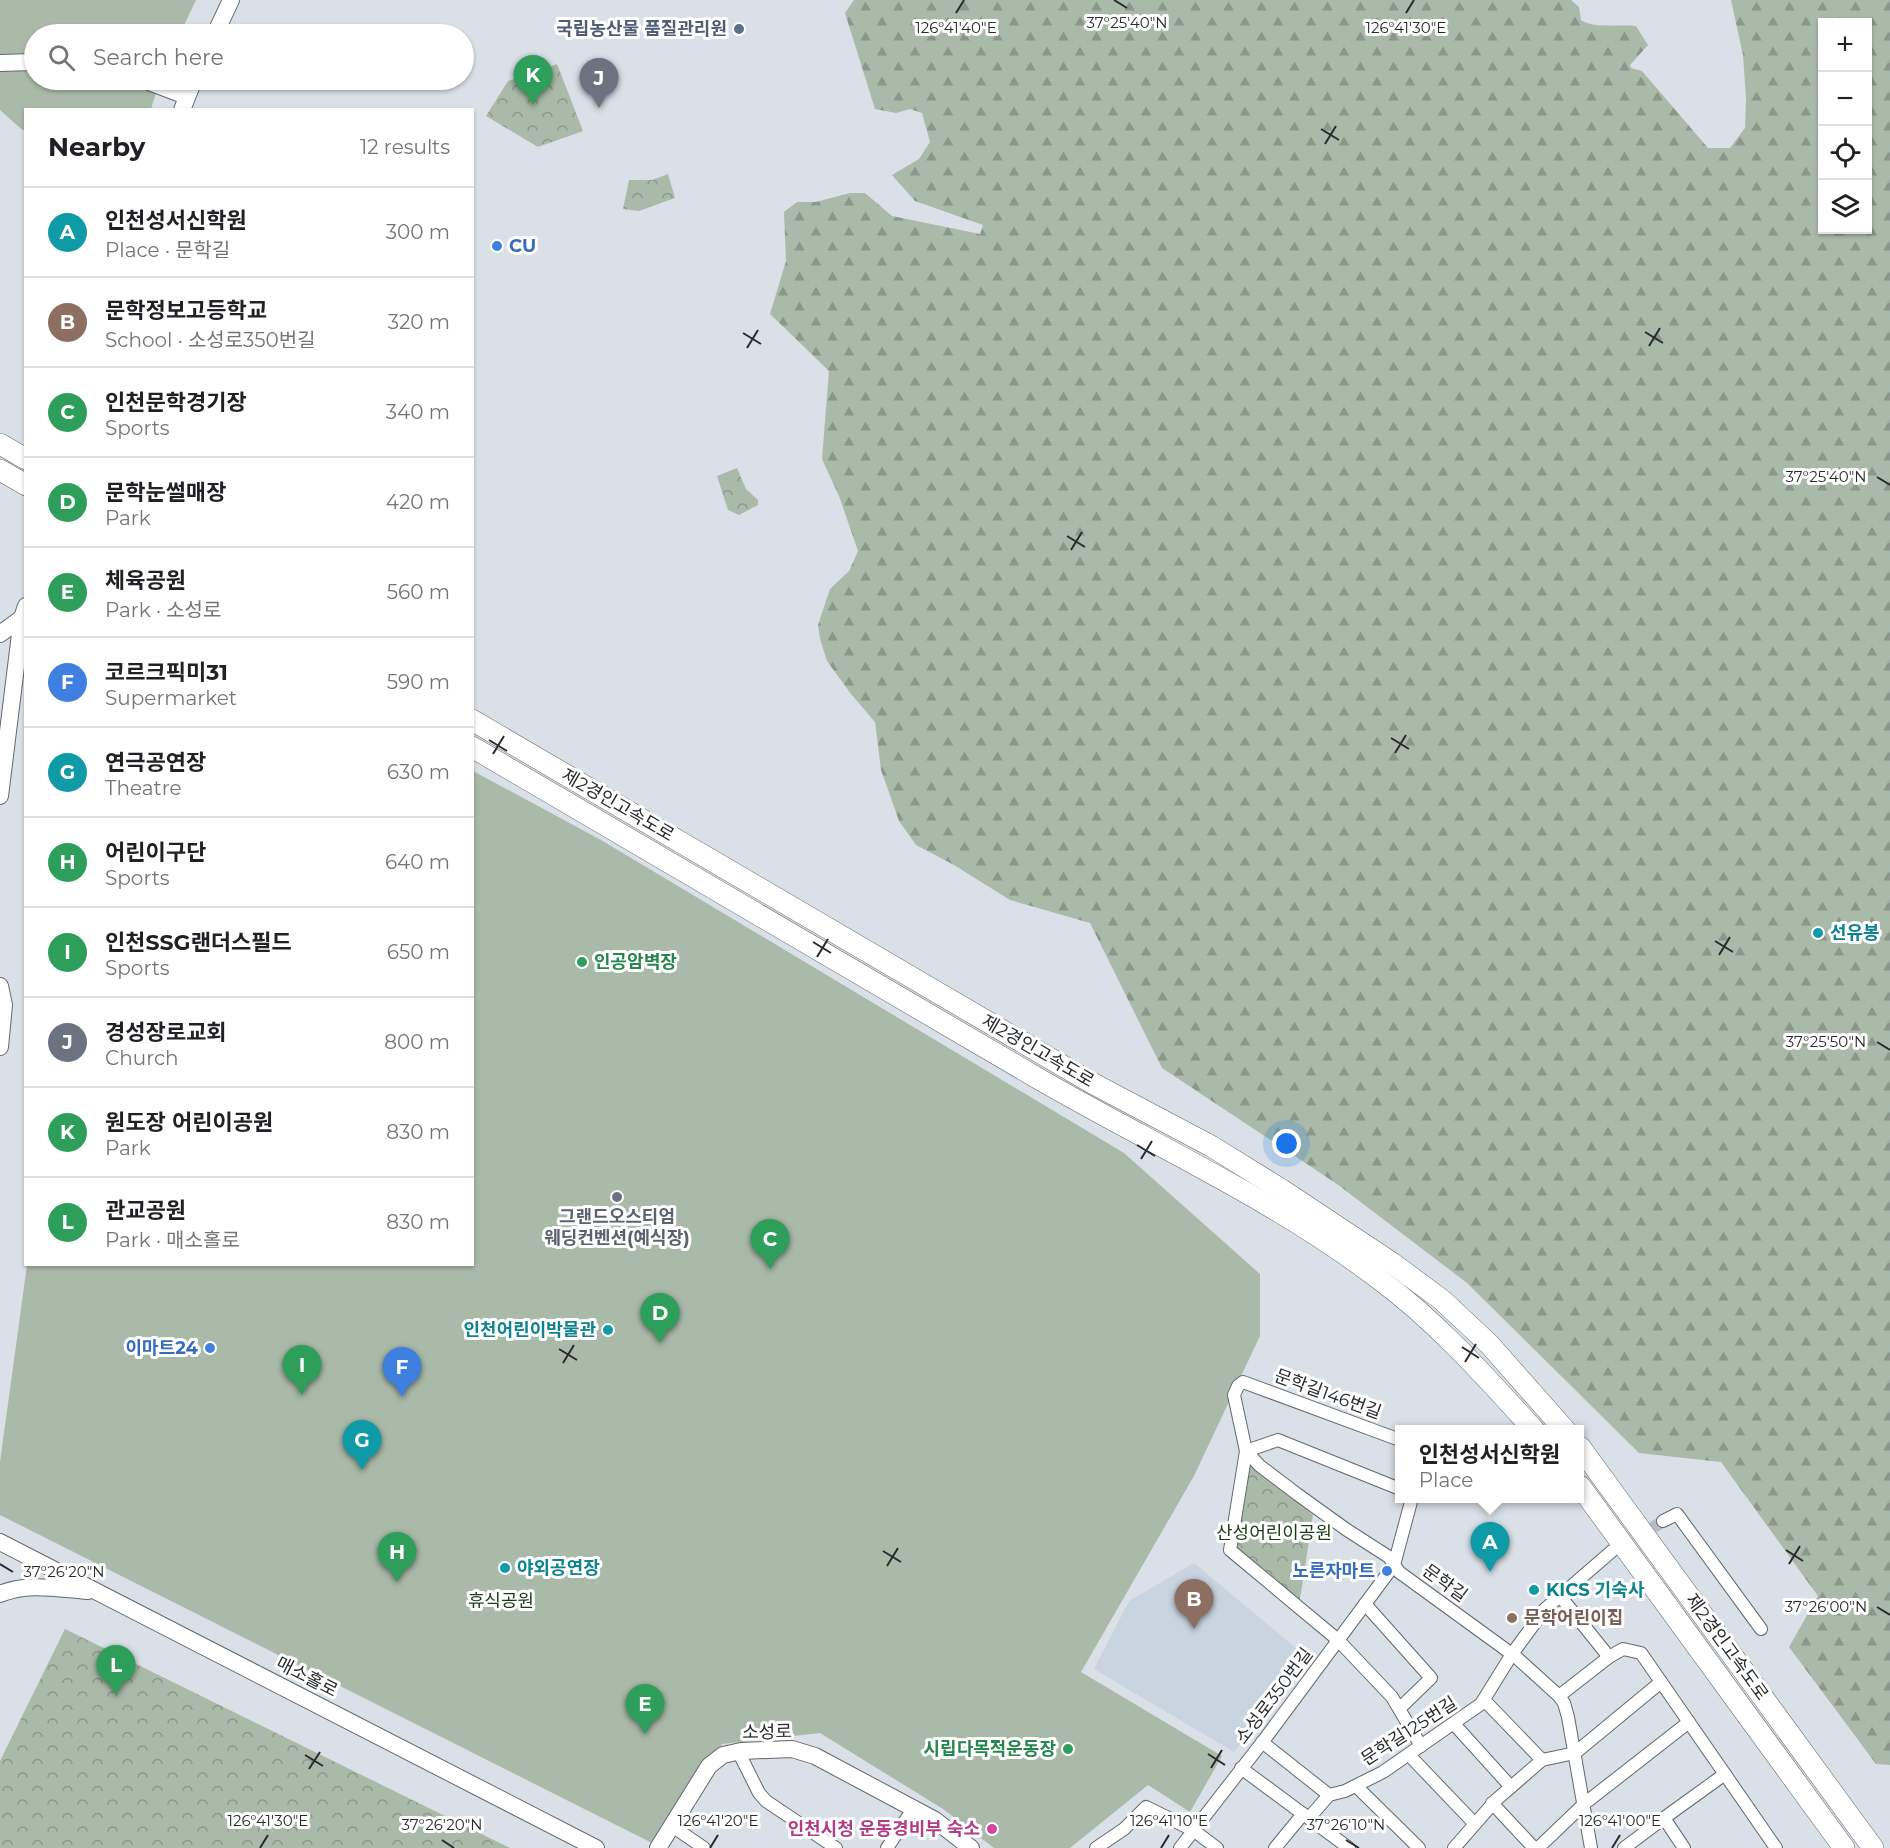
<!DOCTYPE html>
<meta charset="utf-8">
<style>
body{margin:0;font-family:Montserrat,"Noto Sans KR",sans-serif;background:#f6f6f6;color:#202124}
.controls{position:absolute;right:18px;top:18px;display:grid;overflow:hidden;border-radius:0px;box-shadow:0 2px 4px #0004}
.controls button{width:54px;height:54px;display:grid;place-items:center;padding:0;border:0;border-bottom:2px solid #e0e0e0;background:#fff;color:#202124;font:30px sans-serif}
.you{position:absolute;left:1287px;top:1144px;width:21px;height:21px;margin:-15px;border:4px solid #fff;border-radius:50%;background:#1a73e8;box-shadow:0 0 0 9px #1a73e833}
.badge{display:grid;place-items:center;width:39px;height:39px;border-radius:50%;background:#111827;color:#fff;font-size:20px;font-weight:700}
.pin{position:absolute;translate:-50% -50px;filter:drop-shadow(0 2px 3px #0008)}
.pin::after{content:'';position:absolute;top:32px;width:21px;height:18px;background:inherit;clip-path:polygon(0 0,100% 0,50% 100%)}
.popup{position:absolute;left:1395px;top:1425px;width:189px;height:78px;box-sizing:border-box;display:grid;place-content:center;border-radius:0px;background:#fff;filter:drop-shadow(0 2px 4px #0005);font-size:20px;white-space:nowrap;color:#757577}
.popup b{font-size:22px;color:#202124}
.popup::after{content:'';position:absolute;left:50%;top:100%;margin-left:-12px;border:12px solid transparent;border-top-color:#fff}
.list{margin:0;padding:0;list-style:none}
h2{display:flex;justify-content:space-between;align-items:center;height:78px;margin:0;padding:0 24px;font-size:26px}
h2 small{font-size:20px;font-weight:400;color:#757577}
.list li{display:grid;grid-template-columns:39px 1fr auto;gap:18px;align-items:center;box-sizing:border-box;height:90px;padding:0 24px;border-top:2px solid #e0e0e0}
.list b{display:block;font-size:22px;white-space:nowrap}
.list p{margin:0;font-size:20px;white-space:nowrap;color:#757577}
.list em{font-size:20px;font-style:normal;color:#757577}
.icon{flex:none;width:33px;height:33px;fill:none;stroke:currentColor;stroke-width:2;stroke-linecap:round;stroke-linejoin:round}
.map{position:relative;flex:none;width:1890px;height:1848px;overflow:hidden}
.search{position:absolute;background:#fff;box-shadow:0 2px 4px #0004;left:24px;top:24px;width:450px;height:66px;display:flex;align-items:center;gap:15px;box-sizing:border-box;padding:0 21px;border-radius:33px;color:#757577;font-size:22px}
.panel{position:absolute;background:#fff;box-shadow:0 2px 4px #0004;left:24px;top:108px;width:450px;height:1158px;border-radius:0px}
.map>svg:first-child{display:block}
.built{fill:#c8d5e1}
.forest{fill:url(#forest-firs);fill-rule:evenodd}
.park{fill:url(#park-crowns)}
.garden{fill:#aabaa8}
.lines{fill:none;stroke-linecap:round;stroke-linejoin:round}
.street-tunnel{stroke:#b6bcc2;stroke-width:12;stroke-dasharray:12 6;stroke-linecap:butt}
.street-casing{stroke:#62686e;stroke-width:14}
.secondary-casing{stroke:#62686e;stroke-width:18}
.highway-casing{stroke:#62686e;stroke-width:22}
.street{stroke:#fff;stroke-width:12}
.secondary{stroke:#fff;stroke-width:16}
.highway{stroke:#fff;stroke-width:21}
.ticks{fill:none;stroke:#282a2d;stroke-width:2}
.service-dot{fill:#5c6f8a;stroke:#fff;stroke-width:2}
.shop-dot{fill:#3f7fe0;stroke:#fff;stroke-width:2}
.culture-dot{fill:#0f9aa8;stroke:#fff;stroke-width:2}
.leisure-dot{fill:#2e9e5b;stroke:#fff;stroke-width:2}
.worship-dot{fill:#6b7280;stroke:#fff;stroke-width:2}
.education-dot{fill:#8d6e63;stroke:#fff;stroke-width:2}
.hotel-dot{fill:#d1479c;stroke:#fff;stroke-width:2}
.labels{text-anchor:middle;stroke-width:6;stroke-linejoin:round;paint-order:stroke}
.service-label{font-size:18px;font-weight:bold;fill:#4e5e75;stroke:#fff;text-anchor:end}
.shop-label{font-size:18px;font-weight:bold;fill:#366cbe;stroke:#fff;text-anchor:end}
.street-label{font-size:18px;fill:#282a2d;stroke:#fff}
.culture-label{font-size:18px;font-weight:bold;fill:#0d838f;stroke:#fff;text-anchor:start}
.leisure-label{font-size:18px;font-weight:bold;fill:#27864d;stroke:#fff;text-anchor:start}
.worship-label{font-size:18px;font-weight:bold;fill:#5b616d;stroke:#fff}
.park-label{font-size:18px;fill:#183d15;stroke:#fff}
.education-label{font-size:18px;font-weight:bold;fill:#785e54;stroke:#fff;text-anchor:start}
.hotel-label{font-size:18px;font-weight:bold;fill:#b23c85;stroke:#fff;text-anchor:end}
.ticks-label{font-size:15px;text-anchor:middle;fill:#282a2d;stroke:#fff;stroke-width:6;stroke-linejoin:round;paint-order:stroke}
</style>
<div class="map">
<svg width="1890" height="1848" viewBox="0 0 1890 1848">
<defs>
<pattern id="forest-firs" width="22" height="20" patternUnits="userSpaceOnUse" patternTransform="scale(1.5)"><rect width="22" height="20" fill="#aabaa8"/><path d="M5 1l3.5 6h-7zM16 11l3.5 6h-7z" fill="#8a9789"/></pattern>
<pattern id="park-crowns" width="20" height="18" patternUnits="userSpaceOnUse" patternTransform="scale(1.5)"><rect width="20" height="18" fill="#aabaa8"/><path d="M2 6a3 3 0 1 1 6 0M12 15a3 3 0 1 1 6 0" fill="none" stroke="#8a9789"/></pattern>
</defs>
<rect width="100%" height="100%" fill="#d9e0e7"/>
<polygon class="built" points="1194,1563 1308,1658 1234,1752 1094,1669 1129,1601"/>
<path class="forest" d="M854,0H1571L1579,7L1581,20C1595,29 1618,24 1636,26L1648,45L1630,65L1631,68L1642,71L1708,148H1730L1745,128L1746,99L1743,55L1731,0H1890V1765L1876,1764L1789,1647L1818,1596L1721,1462L1639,1453L1467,1283L1337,1184L1162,1068L1090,923L1010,900L954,865L916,845L899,821L881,770L875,722L851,694L827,661L820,639L818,625L830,589L849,571L858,551L839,496L822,459L829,371L770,314L786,261L784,212L797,202H816L850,193H865L892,216L980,234L983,225L915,201L892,175L919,159L930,142L922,113L910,109L896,113L875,109L845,13ZM1822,22H1868V230H1822Z"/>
<g class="park">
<polygon points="557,64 583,131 538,147 486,116 508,81"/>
<polygon points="668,174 675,198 639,211 623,209 629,180 652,180"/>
<polygon points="737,468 746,489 758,500 758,505 739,515 728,510 717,476"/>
<polygon points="1250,1462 1313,1515 1300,1599 1236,1551"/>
<polygon points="65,1629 510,1848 0,1848 0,1761"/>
</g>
<g class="garden">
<polygon points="0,0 196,0 180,34 34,34 34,80 160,80 151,109 26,110 25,131 20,128 0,110"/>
<polygon points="473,771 601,840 1124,1153 1260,1274 1260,1336 1194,1476 1081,1672 1222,1756 1190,1812 1148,1785 1070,1848 994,1848 943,1809 820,1733 722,1744 656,1845 0,1515 0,1462 27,1265 472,1264"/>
</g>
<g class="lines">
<polyline class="street-tunnel" points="1619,1547 1664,1521"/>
<g class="street-casing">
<g id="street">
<polyline points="1400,1440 1243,1382 1238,1386 1234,1395 1246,1451 1260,1466 1297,1494 1347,1530 1389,1557 1399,1572 1516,1657 1559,1696 1564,1703 1568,1717 1591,1848"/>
<polyline points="1246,1451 1230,1550 1338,1640 1392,1697 1421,1746"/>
<polyline points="1246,1451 1278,1440 1400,1489"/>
<polyline points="1663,1521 1677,1514 1761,1629"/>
<polyline points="1560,1596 1612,1551"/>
<polyline points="1365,1604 1431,1678 1400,1708"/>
<polyline points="1559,1696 1609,1657 1623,1649 1641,1653 1776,1848"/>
<polyline points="1484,1700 1542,1760"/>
<polyline points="1454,1724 1511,1787"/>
<polyline points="1262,1742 1329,1795"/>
<polyline points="738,1751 759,1793 766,1801 836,1848"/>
<polyline points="1409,1755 1474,1823"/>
<polyline points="1241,1768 1349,1848"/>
<polyline points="1356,1786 1419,1848"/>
<polyline points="1492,1803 1534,1848"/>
<polyline points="1309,1818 1329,1795 1345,1791 1383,1772 1481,1704 1512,1654 1545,1609 1560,1596 1609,1657"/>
<polyline points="1664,1818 1725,1774"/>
<polyline points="672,1826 704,1848"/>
<polyline points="887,1848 913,1809"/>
<polyline points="1096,1848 1124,1829 1146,1807 1193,1830 1217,1848"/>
<polyline points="1180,1848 1264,1740 1394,1565 1412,1498"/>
<polyline points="1275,1848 1303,1814"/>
<polyline points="1454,1848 1496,1800 1542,1760 1575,1753 1661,1682"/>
<polyline points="1538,1848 1584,1804 1689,1722"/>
<polyline points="1624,1848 1664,1818 1684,1848"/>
</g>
</g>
<g class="secondary-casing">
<g id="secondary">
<polyline points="215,34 231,0"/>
<polyline points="0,63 34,62"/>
<polyline points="144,80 186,96"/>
<polyline points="182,110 194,80"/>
<polyline points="0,634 22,618"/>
<polyline points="0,796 22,618 26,606"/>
<polyline points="0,986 4,1005 0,1047"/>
<polyline points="0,1542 596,1848"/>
<path d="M0,1594C28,1582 59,1589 88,1591"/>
<polyline points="658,1848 709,1766 723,1755 741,1751 792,1749 815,1756 935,1820 971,1848"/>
</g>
</g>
<g class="highway-casing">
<g id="highway">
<polyline points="0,444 26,459"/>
<polyline points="0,470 26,485"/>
<polyline points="472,720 1092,1083 1211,1146 1282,1190 1392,1263 1442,1300 1489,1344 1565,1430"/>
<path d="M472,747C661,857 850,968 1039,1079C1153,1145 1274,1199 1379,1279C1437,1322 1485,1376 1534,1430"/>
<polyline points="1580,1447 1873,1848"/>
<polyline points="1580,1486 1844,1848"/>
</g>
</g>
<use href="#street" class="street"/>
<use href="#secondary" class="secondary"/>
<use href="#highway" class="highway"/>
</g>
<path class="ticks" d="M1114,0L1127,8M956,13L964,0M1406,13L1414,0M1321,129L1339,140M1325,144L1336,126M1645,332L1663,343M743,333L761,344M1649,346L1660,328M747,348L758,330M1877,477L1890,485M1067,536L1085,547M1071,550L1082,532M1391,738L1409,749M489,740L507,751M1395,753L1406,735M493,754L504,736M1715,941L1733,952M813,942L831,953M1719,955L1730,937M817,957L828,939M1877,1042L1890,1050M1137,1145L1155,1156M1141,1159L1152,1141M1462,1347L1479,1358M559,1349L577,1360M1465,1362L1476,1344M563,1363L574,1345M1786,1550L1803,1561M883,1551L901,1562M0,1564L13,1572M1789,1564L1800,1546M887,1566L898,1548M1877,1607L1890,1615M1208,1754L1225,1765M305,1755L323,1766M1211,1768L1222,1750M309,1769L320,1752M442,1840L454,1848M1346,1840L1359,1848M260,1848L268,1835M710,1848L718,1835M1161,1848L1169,1835M1612,1848L1620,1835"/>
<circle class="service-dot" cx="739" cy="29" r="6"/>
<g class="shop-dot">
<circle cx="497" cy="246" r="6"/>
<circle cx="210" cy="1348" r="6"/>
<circle cx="1387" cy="1571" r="6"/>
</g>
<g class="culture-dot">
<circle cx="1818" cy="933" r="6"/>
<circle cx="608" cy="1330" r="6"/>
<circle cx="505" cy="1568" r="6"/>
<circle cx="1534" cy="1590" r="6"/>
</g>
<g class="leisure-dot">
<circle cx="582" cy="962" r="6"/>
<circle cx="1068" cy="1749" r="6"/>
</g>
<circle class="worship-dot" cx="617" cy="1197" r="6"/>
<circle class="education-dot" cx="1512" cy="1618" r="6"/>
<circle class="hotel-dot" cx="992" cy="1829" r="6"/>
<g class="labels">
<g class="service-label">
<text x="727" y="35">국립농산물 품질관리원</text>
</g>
<g class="shop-label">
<text x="509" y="252" text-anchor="start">CU</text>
<text x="198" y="1354">이마트24</text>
<text x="1375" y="1577">노른자마트</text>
</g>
<g class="street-label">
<text transform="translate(618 805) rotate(30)" y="6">제2경인고속도로</text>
<text transform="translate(1038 1051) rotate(30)" y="6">제2경인고속도로</text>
<text transform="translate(1328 1394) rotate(20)" y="6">문학길146번길</text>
<text transform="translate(1445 1583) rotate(36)" y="6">문학길</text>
<text transform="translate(1727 1647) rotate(54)" y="6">제2경인고속도로</text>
<text transform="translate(307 1677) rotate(27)" y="6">매소홀로</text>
<text transform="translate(1274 1696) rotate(-53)" y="6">소성로350번길</text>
<text transform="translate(1409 1731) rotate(-33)" y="6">문학길125번길</text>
<text transform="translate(767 1732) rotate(-1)" y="6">소성로</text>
</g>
<g class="culture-label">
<text x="1830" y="939">선유봉</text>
<text x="596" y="1336" text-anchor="end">인천어린이박물관</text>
<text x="517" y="1574">야외공연장</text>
<text x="1546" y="1596">KICS 기숙사</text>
</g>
<g class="leisure-label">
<text x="594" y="968">인공암벽장</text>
<text x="1056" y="1755" text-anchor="end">시립다목적운동장</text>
</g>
<g class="worship-label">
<text x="617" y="1223">그랜드오스티엄<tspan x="617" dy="21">웨딩컨벤션(예식장)</tspan></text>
</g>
<g class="park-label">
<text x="1274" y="1539">산성어린이공원</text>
<text x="501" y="1607">휴식공원</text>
</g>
<g class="education-label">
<text x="1524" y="1624">문학어린이집</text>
</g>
<g class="hotel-label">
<text x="980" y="1835">인천시청 운동경비부 숙소</text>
</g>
</g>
<g class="ticks-label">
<text x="1127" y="28">37°25'40"N</text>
<text x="956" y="33">126°41'40"E</text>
<text x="1406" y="33">126°41'30"E</text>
<text x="1826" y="482">37°25'40"N</text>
<text x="1826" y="1047">37°25'50"N</text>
<text x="64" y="1577">37°26'20"N</text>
<text x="1826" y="1612">37°26'00"N</text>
<text x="268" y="1826">126°41'30"E</text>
<text x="718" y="1826">126°41'20"E</text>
<text x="1169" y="1826">126°41'10"E</text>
<text x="1620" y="1826">126°41'00"E</text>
<text x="442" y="1830">37°26'20"N</text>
<text x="1346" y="1830">37°26'10"N</text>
</g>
</svg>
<div class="controls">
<button>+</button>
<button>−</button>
<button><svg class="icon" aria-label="locate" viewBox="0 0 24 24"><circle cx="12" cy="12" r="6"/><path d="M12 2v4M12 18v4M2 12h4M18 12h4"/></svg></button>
<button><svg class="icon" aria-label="layers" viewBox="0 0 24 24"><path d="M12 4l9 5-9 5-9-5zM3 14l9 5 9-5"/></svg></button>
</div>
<div class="you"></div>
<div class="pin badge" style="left:1490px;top:1572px;background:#0f9aa8">A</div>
<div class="popup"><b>인천성서신학원</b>Place</div>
<div class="pin badge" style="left:1194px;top:1629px;background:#8d6e63">B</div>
<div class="pin badge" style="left:770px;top:1269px;background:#2e9e5b">C</div>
<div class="pin badge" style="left:660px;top:1343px;background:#2e9e5b">D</div>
<div class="pin badge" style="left:645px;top:1734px;background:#2e9e5b">E</div>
<div class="pin badge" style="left:402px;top:1397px;background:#3f7fe0">F</div>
<div class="pin badge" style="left:362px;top:1470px;background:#0f9aa8">G</div>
<div class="pin badge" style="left:397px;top:1582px;background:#2e9e5b">H</div>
<div class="pin badge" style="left:302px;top:1395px;background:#2e9e5b">I</div>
<div class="pin badge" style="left:599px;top:108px;background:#6b7280">J</div>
<div class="pin badge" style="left:533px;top:105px;background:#2e9e5b">K</div>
<div class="pin badge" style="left:116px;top:1695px;background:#2e9e5b">L</div>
<div class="search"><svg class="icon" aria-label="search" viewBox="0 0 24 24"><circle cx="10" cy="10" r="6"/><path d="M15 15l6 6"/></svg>Search here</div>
<section class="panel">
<h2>Nearby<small>12 results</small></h2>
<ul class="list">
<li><span class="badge" style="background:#0f9aa8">A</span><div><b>인천성서신학원</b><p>Place · 문학길</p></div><em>300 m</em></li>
<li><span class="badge" style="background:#8d6e63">B</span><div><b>문학정보고등학교</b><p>School · 소성로350번길</p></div><em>320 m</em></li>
<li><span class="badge" style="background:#2e9e5b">C</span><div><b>인천문학경기장</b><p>Sports</p></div><em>340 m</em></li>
<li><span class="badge" style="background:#2e9e5b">D</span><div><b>문학눈썰매장</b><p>Park</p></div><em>420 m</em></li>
<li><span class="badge" style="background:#2e9e5b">E</span><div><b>체육공원</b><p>Park · 소성로</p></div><em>560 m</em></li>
<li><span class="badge" style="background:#3f7fe0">F</span><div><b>코르크픽미31</b><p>Supermarket</p></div><em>590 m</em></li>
<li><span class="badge" style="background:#0f9aa8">G</span><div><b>연극공연장</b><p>Theatre</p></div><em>630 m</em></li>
<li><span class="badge" style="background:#2e9e5b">H</span><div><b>어린이구단</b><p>Sports</p></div><em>640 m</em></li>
<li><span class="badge" style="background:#2e9e5b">I</span><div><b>인천SSG랜더스필드</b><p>Sports</p></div><em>650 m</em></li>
<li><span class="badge" style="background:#6b7280">J</span><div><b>경성장로교회</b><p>Church</p></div><em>800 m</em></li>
<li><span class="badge" style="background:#2e9e5b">K</span><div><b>원도장 어린이공원</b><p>Park</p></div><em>830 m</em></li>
<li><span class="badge" style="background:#2e9e5b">L</span><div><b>관교공원</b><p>Park · 매소홀로</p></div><em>830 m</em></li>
</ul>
</section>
</div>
